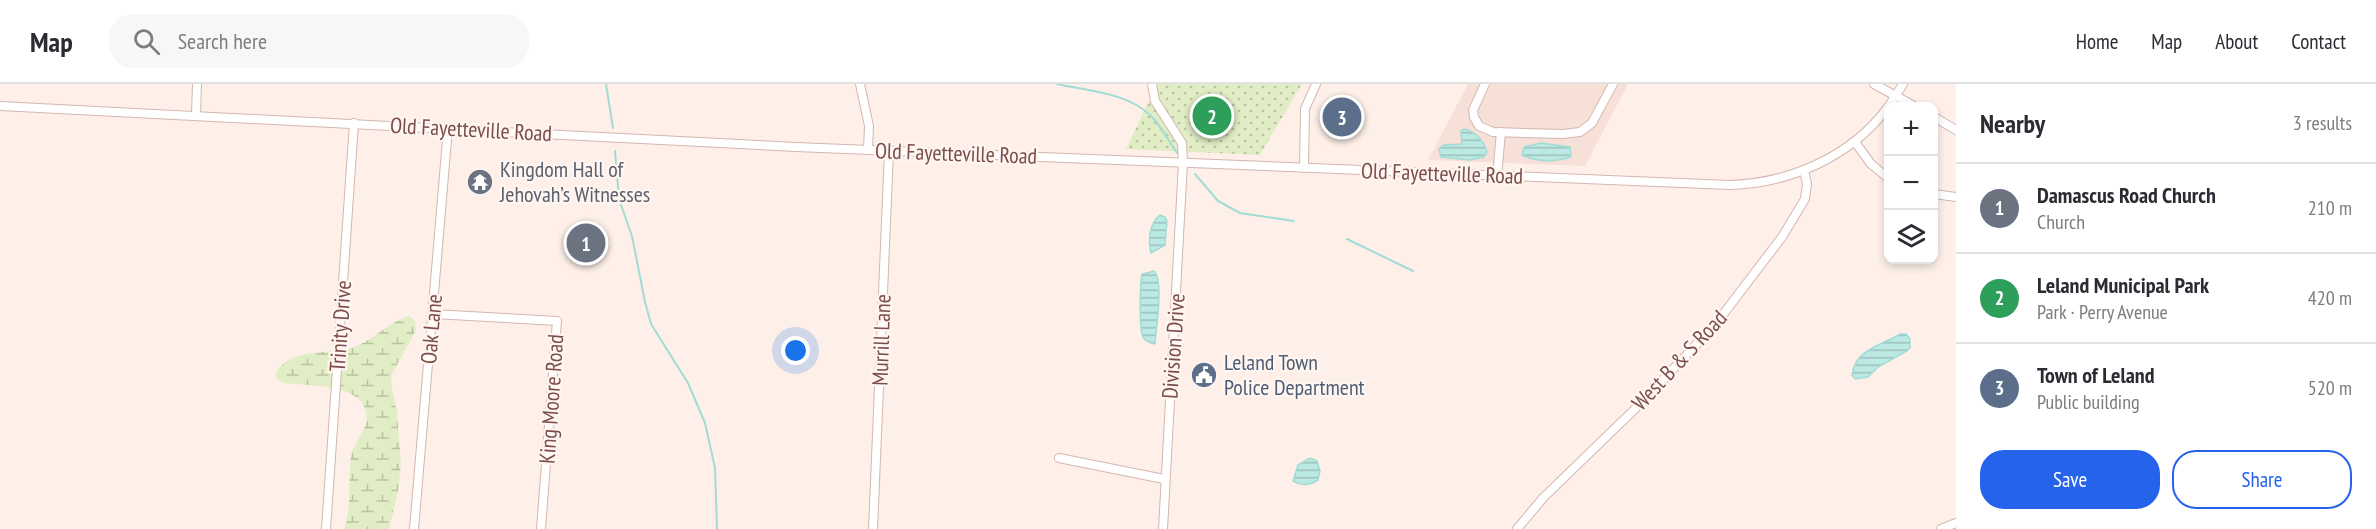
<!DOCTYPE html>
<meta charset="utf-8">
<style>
body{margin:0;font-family:"PT Sans Narrow",sans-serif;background:#f7f7f7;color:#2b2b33}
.controls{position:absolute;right:18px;top:18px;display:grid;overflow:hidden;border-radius:12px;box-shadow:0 3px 9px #0003}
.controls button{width:54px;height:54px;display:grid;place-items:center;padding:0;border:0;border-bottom:2px solid #e1e1e2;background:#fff;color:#2b2b33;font:30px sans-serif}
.you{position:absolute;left:796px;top:267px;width:21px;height:21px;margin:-15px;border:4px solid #fff;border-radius:50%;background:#1a73e8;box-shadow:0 0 0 9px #1a73e833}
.badge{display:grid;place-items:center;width:39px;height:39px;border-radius:50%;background:#2563eb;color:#fff;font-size:20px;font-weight:700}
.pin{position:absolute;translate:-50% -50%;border:3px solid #fff;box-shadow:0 2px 6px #0006}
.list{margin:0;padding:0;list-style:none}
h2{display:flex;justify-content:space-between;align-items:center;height:78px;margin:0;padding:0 24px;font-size:26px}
h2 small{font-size:20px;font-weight:400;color:#7c7c81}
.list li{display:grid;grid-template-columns:39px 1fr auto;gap:18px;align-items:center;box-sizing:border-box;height:90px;padding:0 24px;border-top:2px solid #e1e1e2}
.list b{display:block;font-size:22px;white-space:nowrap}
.list p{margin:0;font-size:20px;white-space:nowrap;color:#7c7c81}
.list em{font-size:20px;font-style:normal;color:#7c7c81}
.actions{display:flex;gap:12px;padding:18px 24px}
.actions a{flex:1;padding:14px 0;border:2px solid #2563eb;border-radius:24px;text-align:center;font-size:21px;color:#2563eb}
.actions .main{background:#2563eb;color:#fff}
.icon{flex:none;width:33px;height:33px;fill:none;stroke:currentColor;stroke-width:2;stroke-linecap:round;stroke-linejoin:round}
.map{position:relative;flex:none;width:1956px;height:445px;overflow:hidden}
header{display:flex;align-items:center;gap:36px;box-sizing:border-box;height:84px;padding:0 30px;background:#fff;border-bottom:2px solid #e1e1e2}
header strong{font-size:28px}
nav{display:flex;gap:33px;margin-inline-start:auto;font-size:21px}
.search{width:420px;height:54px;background:#f7f7f7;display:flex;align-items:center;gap:15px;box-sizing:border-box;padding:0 21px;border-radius:24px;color:#7c7c81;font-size:22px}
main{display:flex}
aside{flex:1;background:#fff}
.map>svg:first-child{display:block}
.residential{fill:#f6e0d7}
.wetland{fill:url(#wetland-marsh)}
.park{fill:url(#park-dots)}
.water{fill:url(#water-rules);stroke:#a1dcd5;stroke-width:1.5}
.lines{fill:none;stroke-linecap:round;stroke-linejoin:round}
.stream{stroke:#a1dcd5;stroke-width:2}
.minor-casing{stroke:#d4b6b0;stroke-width:10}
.minor{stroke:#fff;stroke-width:8}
.labels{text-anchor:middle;stroke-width:4.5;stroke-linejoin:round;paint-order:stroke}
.street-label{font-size:22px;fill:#7b4e4a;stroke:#fff5f1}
.worship-label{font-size:22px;fill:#5b616d;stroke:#fff5f1;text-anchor:start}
.service-label{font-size:22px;fill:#4e5e75;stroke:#fff5f1;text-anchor:start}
</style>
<header>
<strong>Map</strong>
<div class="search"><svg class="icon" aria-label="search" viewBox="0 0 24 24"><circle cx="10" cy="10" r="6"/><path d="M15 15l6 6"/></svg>Search here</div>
<nav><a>Home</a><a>Map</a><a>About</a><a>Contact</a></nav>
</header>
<main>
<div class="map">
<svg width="1956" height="445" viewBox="0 0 1956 445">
<defs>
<pattern id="wetland-marsh" width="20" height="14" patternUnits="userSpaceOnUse" patternTransform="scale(1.5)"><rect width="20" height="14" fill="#e0edc5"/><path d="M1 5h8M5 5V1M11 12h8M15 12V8" fill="none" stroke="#bbc2a2"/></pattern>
<pattern id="park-dots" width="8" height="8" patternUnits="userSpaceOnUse" patternTransform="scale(1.5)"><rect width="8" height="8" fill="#e0edc5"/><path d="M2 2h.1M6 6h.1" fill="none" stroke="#bbc2a2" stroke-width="1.8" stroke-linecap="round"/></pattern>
<pattern id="water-rules" width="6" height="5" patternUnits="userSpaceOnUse" patternTransform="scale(1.5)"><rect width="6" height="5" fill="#bbe9e4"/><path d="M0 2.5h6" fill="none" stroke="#9dbfbb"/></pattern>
</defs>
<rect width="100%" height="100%" fill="#fef0e9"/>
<polygon class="residential" points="1468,0 1628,0 1585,82 1428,76"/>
<path class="wetland" d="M409,232L415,237L416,246L392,290L391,299L397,328L401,380L398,408L389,445H344C352,425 348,395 351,372C353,360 364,350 366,338C373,299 308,302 285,299L278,296L275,291C287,263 327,271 351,264C372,258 388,238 409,232Z"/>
<polygon class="park" points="1157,0 1302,0 1260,71 1126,65"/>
<g class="water">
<path d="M1464,45C1476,47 1484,58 1487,68L1484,73L1470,76L1441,73L1439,65L1444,61L1462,60L1461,47Z"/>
<path d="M1541,59L1570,63L1571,73C1555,78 1537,78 1522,71L1524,63Z"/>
<path d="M1160,131L1165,133L1167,137L1165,161L1151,169C1148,157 1149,139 1160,131Z"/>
<path d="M1154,187C1164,197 1156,244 1155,260C1151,259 1146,258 1143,253C1139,245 1140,200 1142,190Z"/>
<path d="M1900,250H1906L1910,255V264L1907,267L1878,283L1868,293L1855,295L1852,291C1855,265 1881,262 1900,250Z"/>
<path d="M1310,374L1317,377L1320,387L1318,396C1310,401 1301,402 1293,397L1298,381Z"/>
</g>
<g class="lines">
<g class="stream">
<polyline points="606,0 613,44"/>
<path d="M1057,0C1087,7 1127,8 1151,32C1161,42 1169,58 1178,70"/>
<polyline points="615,67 619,115 632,152 645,218 651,240 688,299 705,339 715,384 717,445"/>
<polyline points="1195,90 1218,117 1240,129 1294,137"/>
<polyline points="1347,155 1413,187"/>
</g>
<g class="minor-casing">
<g id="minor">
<polyline points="860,0 869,42 868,66"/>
<polyline points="1152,0 1155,17 1182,59 1183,79 1163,445"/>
<polyline points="1485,0 1473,26 1474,33 1479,42 1493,48 1563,50 1580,48 1592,39 1613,0"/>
<polyline points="1874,0 1914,22"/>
<path d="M0,22L796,63L1730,101C1791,99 1852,72 1888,23"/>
<polyline points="1889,22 1903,0"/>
<polyline points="196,31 197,0"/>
<polyline points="1934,33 1956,46"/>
<polyline points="1855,58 1871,80 1888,94"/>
<polyline points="1304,84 1305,25 1316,0"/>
<polyline points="1497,92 1501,48"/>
<polyline points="1934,110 1956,113"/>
<polyline points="433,230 557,237 541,445"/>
<polyline points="1059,374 1164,395"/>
<polyline points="326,445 354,39"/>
<polyline points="414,445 448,44"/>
<polyline points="873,445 889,67"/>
<polyline points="1517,445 1543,414 1639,321 1715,241 1782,153 1805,115 1807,100 1804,86"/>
<polyline points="1941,445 1956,439"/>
</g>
</g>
<use href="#minor" class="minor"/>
</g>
<defs>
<g id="temple-disc" transform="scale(1.35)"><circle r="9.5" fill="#6b7280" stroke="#fff5f1"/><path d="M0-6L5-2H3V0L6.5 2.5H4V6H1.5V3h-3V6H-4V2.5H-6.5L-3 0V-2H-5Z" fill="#fff"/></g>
<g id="civic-disc" transform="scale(1.35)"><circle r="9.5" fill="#5c6f8a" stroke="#fff5f1"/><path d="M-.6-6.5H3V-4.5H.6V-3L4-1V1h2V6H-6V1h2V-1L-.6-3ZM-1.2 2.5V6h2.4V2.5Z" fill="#fff"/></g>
</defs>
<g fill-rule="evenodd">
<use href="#temple-disc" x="480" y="98"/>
<use href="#civic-disc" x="1204" y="291"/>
</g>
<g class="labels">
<g class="street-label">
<text transform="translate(471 45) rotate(3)" y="8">Old Fayetteville Road</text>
<text transform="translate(956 69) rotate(2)" y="8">Old Fayetteville Road</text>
<text transform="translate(1442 89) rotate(2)" y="8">Old Fayetteville Road</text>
<text transform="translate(340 242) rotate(-86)" y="8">Trinity Drive</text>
<text transform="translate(431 245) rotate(-85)" y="8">Oak Lane</text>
<text transform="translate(881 256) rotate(-88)" y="8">Murrill Lane</text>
<text transform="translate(1173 262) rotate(-86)" y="8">Division Drive</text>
<text transform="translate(1679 276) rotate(-47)" y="8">West B &amp; S Road</text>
<text transform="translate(551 315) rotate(-86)" y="8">King Moore Road</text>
</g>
<g class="worship-label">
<text x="500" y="93">Kingdom Hall of<tspan x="500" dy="25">Jehovah’s Witnesses</tspan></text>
</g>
<g class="service-label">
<text x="1224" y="286">Leland Town<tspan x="1224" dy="25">Police Department</tspan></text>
</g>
</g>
</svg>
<div class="controls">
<button>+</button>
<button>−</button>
<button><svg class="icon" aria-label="layers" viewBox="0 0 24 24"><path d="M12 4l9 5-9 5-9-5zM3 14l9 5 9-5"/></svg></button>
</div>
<div class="you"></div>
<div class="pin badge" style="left:586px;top:159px;background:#6b7280">1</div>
<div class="pin badge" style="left:1212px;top:32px;background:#2e9e5b">2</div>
<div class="pin badge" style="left:1342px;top:33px;background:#5c6f8a">3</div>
</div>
<aside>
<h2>Nearby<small>3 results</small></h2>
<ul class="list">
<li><span class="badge" style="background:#6b7280">1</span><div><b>Damascus Road Church</b><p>Church</p></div><em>210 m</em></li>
<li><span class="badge" style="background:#2e9e5b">2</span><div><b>Leland Municipal Park</b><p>Park · Perry Avenue</p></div><em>420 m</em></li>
<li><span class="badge" style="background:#5c6f8a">3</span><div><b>Town of Leland</b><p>Public building</p></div><em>520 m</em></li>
</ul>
<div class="actions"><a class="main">Save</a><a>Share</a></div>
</aside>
</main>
